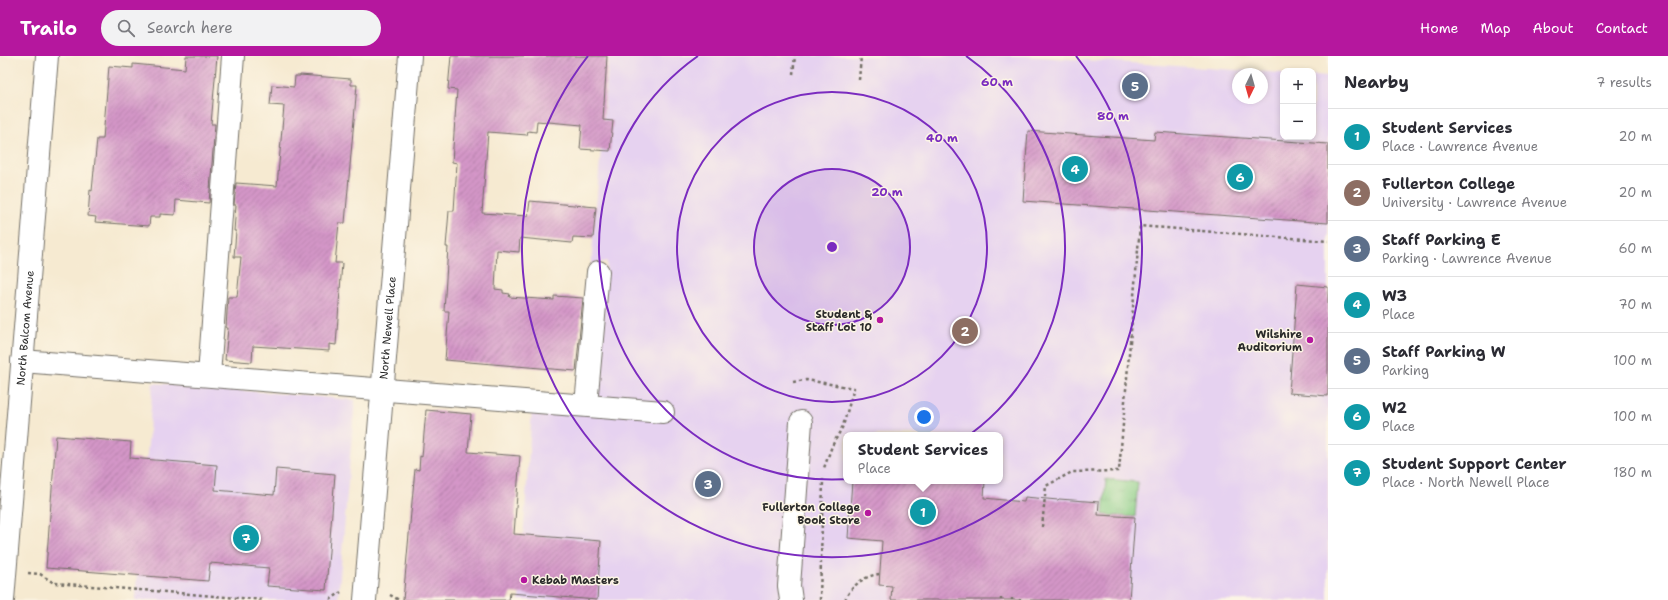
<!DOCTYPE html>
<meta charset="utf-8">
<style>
body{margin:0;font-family:"Shantell Sans",sans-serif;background:#f2f2f3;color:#2b2b33}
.controls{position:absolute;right:12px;top:12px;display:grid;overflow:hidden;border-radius:8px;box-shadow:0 2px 6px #0003}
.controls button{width:36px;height:36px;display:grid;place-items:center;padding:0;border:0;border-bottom:1px solid #e1e1e2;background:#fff;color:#2b2b33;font:20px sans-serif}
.compass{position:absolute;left:1232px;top:12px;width:36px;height:36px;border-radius:50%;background:#fff;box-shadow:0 2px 6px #0003;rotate:185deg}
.you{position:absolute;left:924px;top:361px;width:14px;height:14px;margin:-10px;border:3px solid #fff;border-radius:50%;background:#1a73e8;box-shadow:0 0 0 6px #1a73e833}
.badge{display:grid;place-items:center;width:26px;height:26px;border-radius:50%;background:#b5179e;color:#fff;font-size:13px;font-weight:700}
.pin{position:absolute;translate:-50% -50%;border:2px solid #fff;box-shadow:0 1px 4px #0006}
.popup{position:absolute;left:843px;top:376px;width:160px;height:52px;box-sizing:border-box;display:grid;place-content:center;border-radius:8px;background:#fff;filter:drop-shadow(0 1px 3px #0005);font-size:13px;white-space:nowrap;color:#7c7c81}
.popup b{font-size:15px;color:#2b2b33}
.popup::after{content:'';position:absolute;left:50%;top:100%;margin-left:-8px;border:8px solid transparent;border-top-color:#fff}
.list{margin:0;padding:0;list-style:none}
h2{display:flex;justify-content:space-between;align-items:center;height:52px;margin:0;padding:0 16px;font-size:17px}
h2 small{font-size:13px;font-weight:400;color:#7c7c81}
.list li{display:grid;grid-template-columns:26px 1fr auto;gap:12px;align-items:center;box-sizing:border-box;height:56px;padding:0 16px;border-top:1px solid #e1e1e2}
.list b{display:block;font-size:15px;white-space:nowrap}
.list p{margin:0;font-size:13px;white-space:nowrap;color:#7c7c81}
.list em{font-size:13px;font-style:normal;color:#7c7c81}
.icon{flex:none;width:22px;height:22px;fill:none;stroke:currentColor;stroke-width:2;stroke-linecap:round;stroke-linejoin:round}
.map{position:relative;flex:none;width:1328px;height:544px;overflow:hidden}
header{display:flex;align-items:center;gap:24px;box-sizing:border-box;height:56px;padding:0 20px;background:#b5179e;color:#fff}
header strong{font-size:19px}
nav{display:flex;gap:22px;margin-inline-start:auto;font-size:14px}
.search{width:280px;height:36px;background:#f2f2f3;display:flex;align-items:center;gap:10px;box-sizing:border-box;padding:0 14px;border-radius:22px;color:#7c7c81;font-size:15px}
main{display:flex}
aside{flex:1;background:#fff}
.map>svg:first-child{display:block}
.built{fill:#e6d2f0;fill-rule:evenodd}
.grass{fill:url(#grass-tufts);stroke:#5a7c58}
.building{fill:url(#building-hatch)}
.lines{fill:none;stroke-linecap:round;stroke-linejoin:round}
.minor-casing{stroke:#726e65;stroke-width:24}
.path{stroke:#726e65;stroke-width:2.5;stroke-dasharray:3 3;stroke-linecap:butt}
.minor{stroke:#fff;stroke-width:22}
.ring{fill:none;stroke:#7b2cbf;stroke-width:2}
.poi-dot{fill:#b5179e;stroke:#fcf5e5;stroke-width:1.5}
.labels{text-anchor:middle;stroke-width:3;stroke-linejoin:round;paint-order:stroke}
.poi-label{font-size:11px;font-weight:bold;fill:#2b2b2b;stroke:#fcf5e5;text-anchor:end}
.street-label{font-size:11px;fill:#2b2b2b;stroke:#fcf5e5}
.centre{fill:#7b2cbf;stroke:#fcf5e5;stroke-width:2}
.ring-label{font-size:12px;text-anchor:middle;font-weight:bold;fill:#7b2cbf;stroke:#fcf5e5;stroke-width:3;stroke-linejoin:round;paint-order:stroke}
</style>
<header>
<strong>Trailo</strong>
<div class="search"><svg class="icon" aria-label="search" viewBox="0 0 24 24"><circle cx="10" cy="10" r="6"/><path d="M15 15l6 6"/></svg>Search here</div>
<nav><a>Home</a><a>Map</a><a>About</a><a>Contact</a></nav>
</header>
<main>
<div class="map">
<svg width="1328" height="544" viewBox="0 0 1328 544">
<defs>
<pattern id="grass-tufts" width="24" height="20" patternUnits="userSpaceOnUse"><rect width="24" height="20" fill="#89cd86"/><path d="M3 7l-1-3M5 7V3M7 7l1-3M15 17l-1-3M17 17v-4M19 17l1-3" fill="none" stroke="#76b074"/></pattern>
<pattern id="building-hatch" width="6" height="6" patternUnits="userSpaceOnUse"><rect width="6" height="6" fill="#d496c8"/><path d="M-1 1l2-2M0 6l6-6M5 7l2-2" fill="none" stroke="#ac7ba3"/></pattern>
</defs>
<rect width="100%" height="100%" fill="#fcf5e5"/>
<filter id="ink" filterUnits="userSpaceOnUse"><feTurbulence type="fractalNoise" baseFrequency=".025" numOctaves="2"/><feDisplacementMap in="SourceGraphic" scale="8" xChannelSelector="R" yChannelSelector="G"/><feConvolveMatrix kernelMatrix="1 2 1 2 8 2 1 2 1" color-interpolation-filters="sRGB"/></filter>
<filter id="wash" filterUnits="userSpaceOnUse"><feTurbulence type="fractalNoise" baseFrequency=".012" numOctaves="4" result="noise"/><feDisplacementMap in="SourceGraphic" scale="16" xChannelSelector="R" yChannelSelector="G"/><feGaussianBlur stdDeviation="0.9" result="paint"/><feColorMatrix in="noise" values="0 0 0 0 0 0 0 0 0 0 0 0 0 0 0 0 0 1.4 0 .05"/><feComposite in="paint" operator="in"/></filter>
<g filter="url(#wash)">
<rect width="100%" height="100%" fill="#f6ead1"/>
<g class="built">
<path d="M609,0H1024L1283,17V81H1313V19L1328,20V544H519L532,352L596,341L607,205L591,209ZM1238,18H1262V42H1238ZM846,379H1000V425H846Z"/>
<polygon points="153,327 355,344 338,544 135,544"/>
</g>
<polygon class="grass" points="1106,423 1138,426 1135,461 1103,459"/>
<g id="blocks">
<g class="building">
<polygon points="186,0 217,0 211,68 215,68 209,147 176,144 175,159 160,158 160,161 150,161 149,170 95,166 96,161 88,160 90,134 92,135 97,83 103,83 109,10 133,12 133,8 185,13"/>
<polygon points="451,0 607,0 603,64 613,65 610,95 580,93 582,69 537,65 536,76 528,75 527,79 488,76 482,157 528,160 530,145 596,151 593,182 573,181 572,187 520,182 519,196 497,194 495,233 503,234 503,237 510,238 509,241 554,244 554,240 583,242 576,315 445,304 449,255 444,255 448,191 446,191 449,155 454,155 457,107 452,106 457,34 448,33"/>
<polygon points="300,19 351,23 351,29 357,29 345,167 339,167 335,207 342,207 336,289 329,288 329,295 253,290 252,306 225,304 228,272 226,272 228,241 237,241 241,201 234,201 236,175 234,175 236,149 234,149 236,127 277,130 284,50 270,49 272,29 294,31 295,20 300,20"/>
<polygon points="1028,75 1154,84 1155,76 1328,88 1328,167 1023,145"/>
<polygon points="1297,228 1328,231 1328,340 1289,337"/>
<polygon points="426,354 471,358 468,396 520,400 514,478 601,485 597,544 510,537 509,544 403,544 415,413 419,414 420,400 422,401"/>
<polygon points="56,380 131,386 130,402 217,409 215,434 274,439 276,413 335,418 326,534 267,530 269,512 210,507 208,525 46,512"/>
<polygon points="852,425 985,425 984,442 1024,446 1025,441 1058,444 1059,443 1099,446 1098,459 1135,461 1129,544 891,544 892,530 879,529 882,485 848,482"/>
</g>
</g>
</g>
<g filter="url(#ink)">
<use href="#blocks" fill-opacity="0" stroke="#726e65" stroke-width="1"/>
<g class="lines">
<g class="minor-casing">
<g id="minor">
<polyline points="22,305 663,356"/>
<polyline points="209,319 233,0"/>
<polyline points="586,349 598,216"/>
<path id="s1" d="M3,544L47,0"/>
<path id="s2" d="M365,544L410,0"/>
<polyline points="791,544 789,530 801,366"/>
</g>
</g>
<g class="path">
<polyline points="793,18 795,0"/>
<polyline points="859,24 861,0"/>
<polyline points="793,326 806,324 854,332 843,370 832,390 824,412"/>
<polyline points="1042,471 1046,430 1072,416 1119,415 1140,170 1328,185"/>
<polyline points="28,517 40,518 54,527 264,544"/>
<polyline points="390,539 399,544"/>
<polyline points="330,544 341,536"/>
<polyline points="820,544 823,423"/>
<path d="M845,544C851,530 864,520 879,518"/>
<polyline points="1001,544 1001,542"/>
<polyline points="1012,544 1012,542"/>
<polyline points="1020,544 1020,543"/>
</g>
<use href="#minor" class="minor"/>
</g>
</g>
<circle cx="832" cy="191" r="78" fill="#7b2cbf" fill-opacity=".12"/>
<g class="ring">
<circle cx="832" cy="191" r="78"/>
<circle cx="832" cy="191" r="155"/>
<path d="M966 0A233 233 0 1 1 698 0"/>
<path d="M1076 0A310 310 0 1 1 588 0"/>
</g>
<g class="poi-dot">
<circle cx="880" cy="264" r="4"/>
<circle cx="1310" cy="284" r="4"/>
<circle cx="868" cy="457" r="4"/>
<circle cx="524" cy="524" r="4"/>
</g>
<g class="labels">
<g class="poi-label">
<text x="872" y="262">Student &amp;<tspan x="872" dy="13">Staff Lot 10</tspan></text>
<text x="1302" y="282">Wilshire<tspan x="1302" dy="13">Auditorium</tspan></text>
<text x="860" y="455">Fullerton College<tspan x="860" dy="13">Book Store</tspan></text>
<text x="532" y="528" text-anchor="start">Kebab Masters</text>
</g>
<g class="street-label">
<text dy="4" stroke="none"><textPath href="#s1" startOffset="273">North Balcom Avenue</textPath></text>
<text dy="4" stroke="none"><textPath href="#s2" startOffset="273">North Newell Place</textPath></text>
</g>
</g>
<circle cx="832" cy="191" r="6" class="centre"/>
<g class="ring-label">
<text x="997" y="30">60 m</text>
<text x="1113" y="64">80 m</text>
<text x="942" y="86">40 m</text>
<text x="887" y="140">20 m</text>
</g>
</svg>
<div class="controls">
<button>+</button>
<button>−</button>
</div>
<svg class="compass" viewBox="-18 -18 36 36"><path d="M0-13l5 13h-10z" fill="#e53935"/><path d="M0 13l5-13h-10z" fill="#7c7c81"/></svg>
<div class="you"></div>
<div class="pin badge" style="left:923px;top:456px;background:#0f9aa8">1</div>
<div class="popup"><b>Student Services</b>Place</div>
<div class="pin badge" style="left:965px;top:275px;background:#8d6e63">2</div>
<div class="pin badge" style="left:708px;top:428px;background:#5c6f8a">3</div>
<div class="pin badge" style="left:1075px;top:113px;background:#0f9aa8">4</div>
<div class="pin badge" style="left:1135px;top:30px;background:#5c6f8a">5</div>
<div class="pin badge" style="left:1240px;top:121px;background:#0f9aa8">6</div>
<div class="pin badge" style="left:246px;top:482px;background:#0f9aa8">7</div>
</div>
<aside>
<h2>Nearby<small>7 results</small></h2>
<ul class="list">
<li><span class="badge" style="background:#0f9aa8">1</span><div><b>Student Services</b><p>Place · Lawrence Avenue</p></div><em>20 m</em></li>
<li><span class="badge" style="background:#8d6e63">2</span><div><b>Fullerton College</b><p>University · Lawrence Avenue</p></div><em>20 m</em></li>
<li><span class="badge" style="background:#5c6f8a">3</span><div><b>Staff Parking E</b><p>Parking · Lawrence Avenue</p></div><em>60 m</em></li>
<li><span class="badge" style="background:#0f9aa8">4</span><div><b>W3</b><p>Place</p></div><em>70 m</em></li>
<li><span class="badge" style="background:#5c6f8a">5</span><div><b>Staff Parking W</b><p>Parking</p></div><em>100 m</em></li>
<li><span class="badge" style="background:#0f9aa8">6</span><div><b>W2</b><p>Place</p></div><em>100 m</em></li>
<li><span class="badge" style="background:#0f9aa8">7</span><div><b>Student Support Center</b><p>Place · North Newell Place</p></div><em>180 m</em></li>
</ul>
</aside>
</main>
